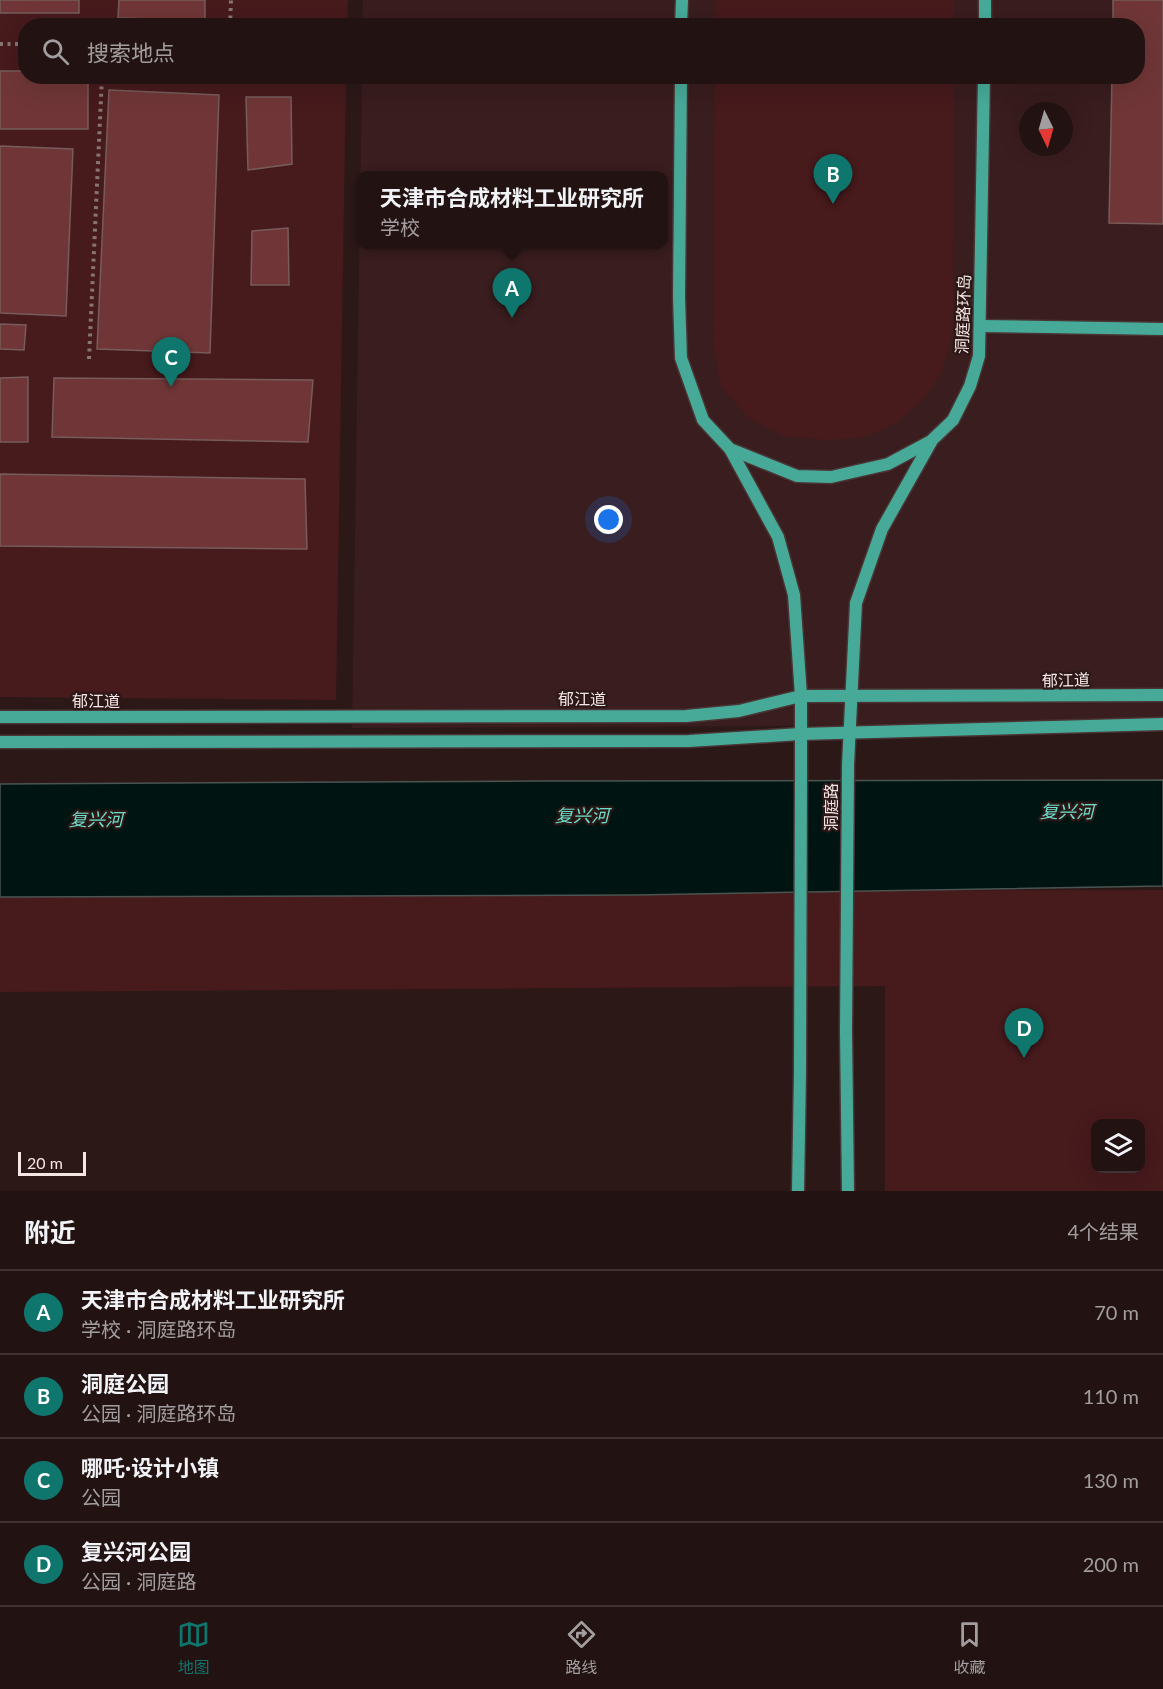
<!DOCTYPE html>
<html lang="zh">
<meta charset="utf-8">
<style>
body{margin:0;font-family:Lato,"Noto Sans SC",sans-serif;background:#2e2020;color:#f1f3f6}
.controls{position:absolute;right:18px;bottom:18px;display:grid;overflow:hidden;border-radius:12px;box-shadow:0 6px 24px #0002}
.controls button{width:54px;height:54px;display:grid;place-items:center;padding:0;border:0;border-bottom:2px solid #3f3232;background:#221212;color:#f1f3f6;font:30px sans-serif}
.compass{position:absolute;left:1019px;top:102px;width:54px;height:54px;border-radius:50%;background:#221212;box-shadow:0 6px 24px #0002;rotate:175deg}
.scale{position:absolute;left:18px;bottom:15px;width:68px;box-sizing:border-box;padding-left:6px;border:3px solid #f5e6e5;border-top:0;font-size:16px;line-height:21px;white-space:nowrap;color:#f5e6e5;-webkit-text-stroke:4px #2d1818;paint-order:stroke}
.you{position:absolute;left:609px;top:520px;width:21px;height:21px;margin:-15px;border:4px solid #fff;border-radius:50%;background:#1a73e8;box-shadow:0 0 0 9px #1a73e833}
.badge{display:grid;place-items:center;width:39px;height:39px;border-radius:50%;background:#0f766e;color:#fff;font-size:20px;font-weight:700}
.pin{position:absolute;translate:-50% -50px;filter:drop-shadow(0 2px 3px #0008)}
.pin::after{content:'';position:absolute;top:32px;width:21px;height:18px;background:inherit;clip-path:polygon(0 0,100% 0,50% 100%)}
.popup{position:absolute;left:356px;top:171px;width:312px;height:78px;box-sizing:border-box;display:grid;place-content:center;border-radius:12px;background:#221212;filter:drop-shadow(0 2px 4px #0005);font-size:20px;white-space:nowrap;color:#a29e9f}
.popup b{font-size:22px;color:#f1f3f6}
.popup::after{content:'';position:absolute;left:50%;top:100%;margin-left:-12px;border:12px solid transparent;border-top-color:#221212}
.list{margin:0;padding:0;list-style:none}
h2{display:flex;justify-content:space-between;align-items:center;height:78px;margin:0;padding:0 24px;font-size:26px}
h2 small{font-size:20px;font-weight:400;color:#a29e9f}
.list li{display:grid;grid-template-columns:39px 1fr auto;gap:18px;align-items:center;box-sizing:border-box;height:84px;padding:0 24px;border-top:2px solid #3f3232}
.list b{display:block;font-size:22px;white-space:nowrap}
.list p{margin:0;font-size:20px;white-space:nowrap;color:#a29e9f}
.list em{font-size:20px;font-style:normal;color:#a29e9f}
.icon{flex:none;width:33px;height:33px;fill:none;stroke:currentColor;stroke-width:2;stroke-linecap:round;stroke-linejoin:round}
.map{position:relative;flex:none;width:1163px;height:1191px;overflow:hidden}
.search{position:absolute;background:#221212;box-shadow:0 6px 24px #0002;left:18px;right:18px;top:18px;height:66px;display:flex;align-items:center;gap:15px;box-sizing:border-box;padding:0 21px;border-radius:24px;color:#a29e9f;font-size:22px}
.sheet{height:414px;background:#221212}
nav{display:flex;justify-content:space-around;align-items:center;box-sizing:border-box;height:84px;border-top:2px solid #3f3232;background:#221212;font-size:16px;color:#a29e9f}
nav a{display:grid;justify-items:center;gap:3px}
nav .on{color:#0f766e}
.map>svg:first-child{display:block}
.built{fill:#3a1d1e;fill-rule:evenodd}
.green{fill:#471a1c;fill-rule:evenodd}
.water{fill:#001511;stroke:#4a5451;stroke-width:1.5}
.building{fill:#703637;stroke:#765c5b;stroke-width:1.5}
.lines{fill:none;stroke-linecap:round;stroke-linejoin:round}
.secondary-casing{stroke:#493535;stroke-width:15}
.path{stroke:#877474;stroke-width:4;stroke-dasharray:3 4.5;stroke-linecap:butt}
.secondary{stroke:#47aa98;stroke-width:12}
.labels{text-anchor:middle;stroke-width:4.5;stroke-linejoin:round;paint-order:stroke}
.street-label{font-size:16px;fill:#f5e6e5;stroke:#2d1818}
.water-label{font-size:18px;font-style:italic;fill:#6ae0ca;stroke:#2d1818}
</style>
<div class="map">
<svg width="1163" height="1191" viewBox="0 0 1163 1191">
<rect width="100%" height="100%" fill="#2d1818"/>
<path class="built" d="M363,0H1163V724L352,728L362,77L1138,76V26H362ZM1028,111H1064V147H1028ZM360,176H664V244H360Z"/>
<g class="green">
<polygon points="0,0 348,0 347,25 26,26 26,76 346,77 336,700 0,697"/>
<rect x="716" y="0" width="238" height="25"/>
<polygon points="715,77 954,77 953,332 942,372 923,400 893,425 861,438 827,440 783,436 747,417 721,387 713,341"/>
<path d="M1163,890V1191H885V986L0,992V892ZM1096,1124H1140V1168H1096Z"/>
</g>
<polygon class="water" points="1163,780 1163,886 635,895 0,897 0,784 539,781"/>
<g class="building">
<rect x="0" y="0" width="79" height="13"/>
<polygon points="119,0 205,0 205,21 118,18"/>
<polygon points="1113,0 1163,0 1163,224 1109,223 1112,76 1138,76 1138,26 1113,26"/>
<polygon points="0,71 26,71 26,76 88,76 88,129 0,129"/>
<polygon points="109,90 219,95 210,353 97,349"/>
<polygon points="246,97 291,97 292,164 248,170"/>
<polygon points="0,146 73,149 66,316 0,313"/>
<polygon points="288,228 289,285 251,285 252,231"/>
<polygon points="0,324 26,325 24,350 0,349"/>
<polygon points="28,377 28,442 0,442 0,378"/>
<polygon points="54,378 313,380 308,442 52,437"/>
<polygon points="0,474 305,479 307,549 0,546"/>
</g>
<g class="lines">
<g class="secondary-casing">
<g id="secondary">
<polyline points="681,26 682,0"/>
<polyline points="985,26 985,0"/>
<polyline points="681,76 679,297 681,358 703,420 730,449 797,476 831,477 888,464 931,441 953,420 970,386 979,356 984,76"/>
<polyline points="980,326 1163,329"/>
<polyline points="730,449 778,537 794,595 801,696 801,767 800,1072 798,1191"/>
<polyline points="0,717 686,716 739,711 801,696 1163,695"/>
<polyline points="0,742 689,741 800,734 1163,724"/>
<polyline points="848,1191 846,1031 848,765 856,603 882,529 931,442"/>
</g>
</g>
<g class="path">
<polyline points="230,26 231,0"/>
<polyline points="0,44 26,44"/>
<polyline points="89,359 102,76"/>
</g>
<use href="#secondary" class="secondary"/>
</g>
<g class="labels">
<g class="street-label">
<text transform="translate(963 314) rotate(-88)" y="6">洞庭路环岛</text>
<text transform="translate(1066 680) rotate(-1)" y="6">郁江道</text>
<text x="582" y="705">郁江道</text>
<text x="96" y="707">郁江道</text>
<text transform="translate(831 807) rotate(-90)" y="6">洞庭路</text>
</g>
<g class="water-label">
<text x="1067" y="818">复兴河</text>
<text x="582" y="822">复兴河</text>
<text x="96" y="826">复兴河</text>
</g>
</g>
</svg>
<div class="controls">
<button><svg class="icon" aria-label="layers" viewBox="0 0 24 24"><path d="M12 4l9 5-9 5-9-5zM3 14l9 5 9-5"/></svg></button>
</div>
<svg class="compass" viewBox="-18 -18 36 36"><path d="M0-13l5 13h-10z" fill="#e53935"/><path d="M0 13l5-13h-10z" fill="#a29e9f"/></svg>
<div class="scale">20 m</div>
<div class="you"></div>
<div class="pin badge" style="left:512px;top:318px">A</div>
<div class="popup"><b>天津市合成材料工业研究所</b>学校</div>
<div class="pin badge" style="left:833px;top:204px">B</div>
<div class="pin badge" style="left:171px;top:387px">C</div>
<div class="pin badge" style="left:1024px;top:1058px">D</div>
<div class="search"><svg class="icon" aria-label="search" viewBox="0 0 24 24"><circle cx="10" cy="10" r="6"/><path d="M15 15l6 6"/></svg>搜索地点</div>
</div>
<section class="sheet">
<h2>附近<small>4个结果</small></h2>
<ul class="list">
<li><span class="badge">A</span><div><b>天津市合成材料工业研究所</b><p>学校 · 洞庭路环岛</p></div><em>70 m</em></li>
<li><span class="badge">B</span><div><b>洞庭公园</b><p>公园 · 洞庭路环岛</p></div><em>110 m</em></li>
<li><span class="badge">C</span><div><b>哪吒·设计小镇</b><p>公园</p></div><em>130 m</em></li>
<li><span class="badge">D</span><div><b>复兴河公园</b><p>公园 · 洞庭路</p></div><em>200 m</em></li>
</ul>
</section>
<nav>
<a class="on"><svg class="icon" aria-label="map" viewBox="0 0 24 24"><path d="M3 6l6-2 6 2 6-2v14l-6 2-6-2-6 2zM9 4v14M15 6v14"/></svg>地图</a>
<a><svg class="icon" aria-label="directions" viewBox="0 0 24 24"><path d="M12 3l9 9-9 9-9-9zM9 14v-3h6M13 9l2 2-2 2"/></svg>路线</a>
<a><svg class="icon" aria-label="saved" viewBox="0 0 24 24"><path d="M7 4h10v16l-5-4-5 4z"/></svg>收藏</a>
</nav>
